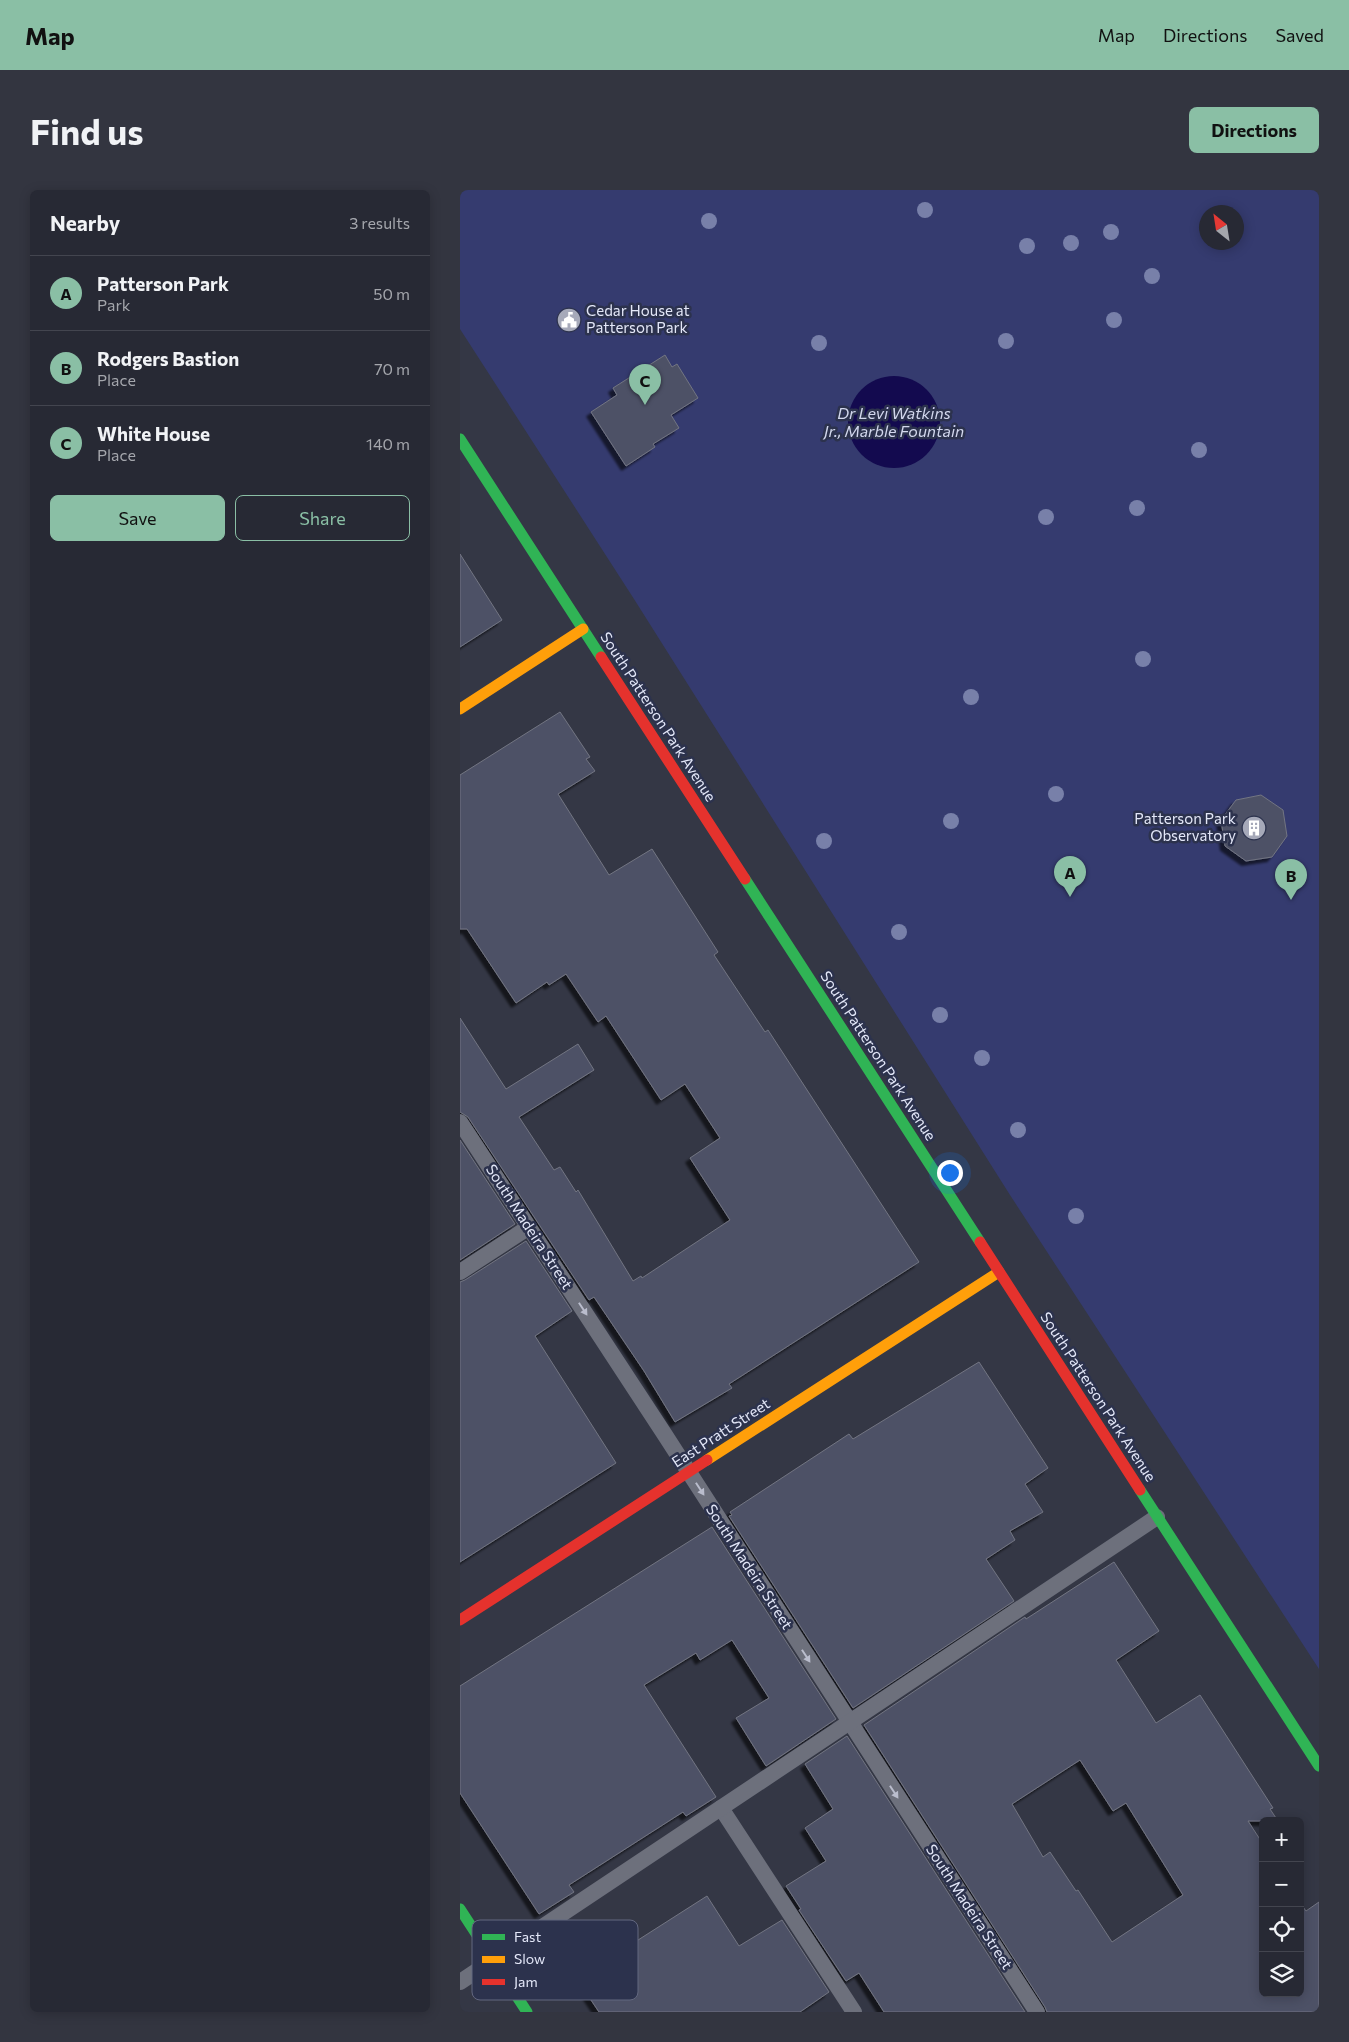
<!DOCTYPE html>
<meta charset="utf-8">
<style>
body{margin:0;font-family:Commissioner,sans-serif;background:#333540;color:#f1f3f6}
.controls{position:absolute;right:15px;bottom:15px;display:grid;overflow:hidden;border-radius:8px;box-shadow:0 2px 12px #0003}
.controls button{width:45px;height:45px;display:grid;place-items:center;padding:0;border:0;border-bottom:1px solid #43454f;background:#272934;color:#f1f3f6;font:25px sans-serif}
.compass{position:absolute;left:739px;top:15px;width:45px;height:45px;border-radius:50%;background:#272934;box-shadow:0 2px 12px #0003;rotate:330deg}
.you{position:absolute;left:489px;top:982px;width:18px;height:18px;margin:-12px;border:4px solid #fff;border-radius:50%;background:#1a73e8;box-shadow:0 0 0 8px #1a73e833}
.badge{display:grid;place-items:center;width:32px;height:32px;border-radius:50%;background:#8abfa5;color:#111;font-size:16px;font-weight:700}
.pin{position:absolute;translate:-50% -41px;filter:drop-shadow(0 1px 2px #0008)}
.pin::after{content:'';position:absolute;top:26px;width:18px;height:15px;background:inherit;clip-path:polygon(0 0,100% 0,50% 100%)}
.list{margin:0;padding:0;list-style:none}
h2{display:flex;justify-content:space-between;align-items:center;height:65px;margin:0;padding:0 20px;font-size:21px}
h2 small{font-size:16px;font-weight:400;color:#a4a6ac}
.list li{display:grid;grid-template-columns:32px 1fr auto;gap:15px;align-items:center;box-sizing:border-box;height:75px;padding:0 20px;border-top:1px solid #43454f}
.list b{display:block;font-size:19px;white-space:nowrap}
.list p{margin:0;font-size:16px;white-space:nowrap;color:#a4a6ac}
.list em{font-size:16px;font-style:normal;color:#a4a6ac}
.actions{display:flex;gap:10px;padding:15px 20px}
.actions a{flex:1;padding:11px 0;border:1px solid #8abfa5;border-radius:8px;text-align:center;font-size:18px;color:#8abfa5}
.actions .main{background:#8abfa5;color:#111}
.icon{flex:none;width:28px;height:28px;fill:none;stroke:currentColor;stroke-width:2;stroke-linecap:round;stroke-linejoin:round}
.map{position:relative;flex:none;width:859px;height:1822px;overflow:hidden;border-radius:8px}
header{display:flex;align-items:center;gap:30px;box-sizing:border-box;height:70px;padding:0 25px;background:#8abfa5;color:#111}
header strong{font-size:24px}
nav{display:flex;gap:28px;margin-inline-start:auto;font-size:18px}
.intro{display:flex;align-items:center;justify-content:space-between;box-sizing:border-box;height:120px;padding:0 30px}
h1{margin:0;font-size:35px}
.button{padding:12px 22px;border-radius:8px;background:#8abfa5;color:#111;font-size:18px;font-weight:700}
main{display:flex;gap:30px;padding:0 30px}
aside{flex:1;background:#272934;border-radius:8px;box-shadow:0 2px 12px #0003}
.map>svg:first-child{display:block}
.green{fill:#353b6f;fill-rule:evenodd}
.water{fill:#130a4f}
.building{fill:#4e5166;stroke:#727582;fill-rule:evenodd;filter:url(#shadow)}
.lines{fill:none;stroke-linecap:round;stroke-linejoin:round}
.lane{stroke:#6d707c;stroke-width:16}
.fast{stroke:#30b455;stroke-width:11}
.slow{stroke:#ff9f0a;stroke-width:11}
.jam{stroke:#e5322d;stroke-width:11}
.tree{fill:#7880a9}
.oneway{fill:#babdcd}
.labels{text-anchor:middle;stroke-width:5;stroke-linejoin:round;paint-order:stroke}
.poi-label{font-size:15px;fill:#e3e7f8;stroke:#2c324d;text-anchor:start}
.street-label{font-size:15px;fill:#e3e7f8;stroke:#2c324d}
.water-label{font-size:16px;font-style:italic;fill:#d2d7ed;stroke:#2c324d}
.key{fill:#2c324d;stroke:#636880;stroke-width:1}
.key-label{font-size:14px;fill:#e3e7f8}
</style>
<header>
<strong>Map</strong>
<nav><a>Map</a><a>Directions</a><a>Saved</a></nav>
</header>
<div class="intro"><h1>Find us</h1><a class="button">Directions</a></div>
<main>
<aside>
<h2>Nearby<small>3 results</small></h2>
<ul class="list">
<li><span class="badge">A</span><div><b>Patterson Park</b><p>Park</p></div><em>50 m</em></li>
<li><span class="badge">B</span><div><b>Rodgers Bastion</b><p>Place</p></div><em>70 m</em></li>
<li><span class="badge">C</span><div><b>White House</b><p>Place</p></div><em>140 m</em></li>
</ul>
<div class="actions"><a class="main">Save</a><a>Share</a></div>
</aside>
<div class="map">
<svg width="859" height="1822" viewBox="0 0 859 1822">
<defs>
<filter id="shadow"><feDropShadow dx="-4.5" dy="4.5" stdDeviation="1" flood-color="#0009"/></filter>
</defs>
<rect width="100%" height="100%" fill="#343745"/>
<path class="green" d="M0,0H859V1479L550,1005L174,409L0,139ZM746,22H776V52H746Z"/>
<circle class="water" cx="434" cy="232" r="46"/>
<g class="building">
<polygon points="205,165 212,177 217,174 238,208 211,225 219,238 193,254 195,257 166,276 131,222 157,205 153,198"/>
<polygon points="0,364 42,430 0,457"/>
<polygon points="100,522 130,567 126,569 135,581 98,604 149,685 192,659 258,762 254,765 305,842 308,840 459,1072 269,1194 272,1198 215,1232 184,1181 134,1107 129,1110 8,927 0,922 0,828 46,899 118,854 134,880 59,927 94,980 100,977 116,1002 118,1000 173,1091 181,1086 182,1088 270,1030 230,968 260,948 225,894 201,910 146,826 138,832 106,784 89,795 87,792 56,813 7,739 0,739 0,585"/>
<polygon points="801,605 823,620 827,646 812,667 786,671 765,656 761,630 776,610"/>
<polygon points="0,950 55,1034 0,1070"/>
<polygon points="66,1051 112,1121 75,1146 156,1273 0,1372 0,1092 5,1090"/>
<polygon points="519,1172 588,1278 565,1294 583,1322 550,1341 555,1350 526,1369 554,1411 393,1518 269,1326 272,1325 270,1322 389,1244 393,1249"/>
<polygon points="252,1337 376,1529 306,1576 276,1528 309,1508 272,1450 240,1470 236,1463 184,1495 256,1607 226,1626 223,1622 109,1695 114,1702 79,1724 0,1603 0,1496"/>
<path d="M654,1372L699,1441L656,1470L696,1533L740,1505L813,1618L810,1619L818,1631H788L803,1654V1803H840V1713L846,1721L859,1712V1822H587L585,1817L404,1535L565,1427L566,1429ZM620,1570L653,1621L666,1613L723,1705L652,1752L618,1700L616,1701L590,1662L583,1667L552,1614Z"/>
<polygon points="387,1546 565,1822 424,1822 399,1783 386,1791 339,1720 341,1719 326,1696 366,1671 345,1638 373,1619 345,1574"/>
<polygon points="247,1706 279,1756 322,1730 369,1802 340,1822 139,1822 117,1789"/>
</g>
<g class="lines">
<g class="lane">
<polyline points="0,932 205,1245 577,1822"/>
<polyline points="0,1082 69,1037"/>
<polyline points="261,1618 394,1822"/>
<polyline points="0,1792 697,1327"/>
</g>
<g class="fast">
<polyline points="0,249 141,467"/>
<polyline points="285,689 520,1052"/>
<polyline points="680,1300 859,1576"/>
<polyline points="0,1719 67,1822"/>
</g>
<g class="slow">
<polyline points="0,519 123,439"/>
<polyline points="247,1270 539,1082"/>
</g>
<g class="jam">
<polyline points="141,467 285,689"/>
<polyline points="520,1052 680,1300"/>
<polyline points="0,1430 247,1270"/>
</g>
</g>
<g class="tree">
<circle cx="465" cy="20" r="8"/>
<circle cx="249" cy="31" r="8"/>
<circle cx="651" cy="42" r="8"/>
<circle cx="611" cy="53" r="8"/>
<circle cx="567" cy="56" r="8"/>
<circle cx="692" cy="86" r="8"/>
<circle cx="654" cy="130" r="8"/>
<circle cx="546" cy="151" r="8"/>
<circle cx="359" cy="153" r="8"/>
<circle cx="739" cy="260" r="8"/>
<circle cx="677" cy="318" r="8"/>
<circle cx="586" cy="327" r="8"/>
<circle cx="683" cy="469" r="8"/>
<circle cx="511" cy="507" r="8"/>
<circle cx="596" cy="604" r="8"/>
<circle cx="491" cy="631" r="8"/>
<circle cx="364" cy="651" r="8"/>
<circle cx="439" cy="742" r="8"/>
<circle cx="480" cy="825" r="8"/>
<circle cx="522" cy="868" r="8"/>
<circle cx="558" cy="940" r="8"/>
<circle cx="616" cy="1026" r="8"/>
</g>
<defs><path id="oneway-solid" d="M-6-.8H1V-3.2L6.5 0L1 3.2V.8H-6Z" transform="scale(1.25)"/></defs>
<g class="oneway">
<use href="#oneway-solid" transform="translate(123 1119) rotate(57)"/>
<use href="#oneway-solid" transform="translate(240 1299) rotate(57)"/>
<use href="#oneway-solid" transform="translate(346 1466) rotate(57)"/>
<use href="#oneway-solid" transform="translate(434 1602) rotate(57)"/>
</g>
<defs>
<g id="civic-disc" transform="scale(1.25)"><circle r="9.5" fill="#a6a9b9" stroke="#2c324d"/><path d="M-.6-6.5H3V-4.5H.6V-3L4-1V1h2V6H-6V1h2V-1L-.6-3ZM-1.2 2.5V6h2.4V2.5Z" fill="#fff"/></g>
<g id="building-disc" transform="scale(1.25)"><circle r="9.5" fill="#a6a9b9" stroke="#2c324d"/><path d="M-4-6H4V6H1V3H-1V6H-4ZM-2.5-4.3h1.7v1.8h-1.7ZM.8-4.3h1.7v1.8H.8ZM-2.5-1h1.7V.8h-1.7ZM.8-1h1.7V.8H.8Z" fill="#fff"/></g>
</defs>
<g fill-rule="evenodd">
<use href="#civic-disc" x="109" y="130"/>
<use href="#building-disc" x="794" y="638"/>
</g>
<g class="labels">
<g class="poi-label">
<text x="126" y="126">Cedar House at<tspan x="126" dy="17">Patterson Park</tspan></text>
<text x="776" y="634" text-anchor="end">Patterson Park<tspan x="776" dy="17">Observatory</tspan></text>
</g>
<g class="street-label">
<text transform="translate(198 527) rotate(57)" y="5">South Patterson Park Avenue</text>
<text transform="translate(418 866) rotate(57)" y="5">South Patterson Park Avenue</text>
<text transform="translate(69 1037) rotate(57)" y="5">South Madeira Street</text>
<text transform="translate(638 1207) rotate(57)" y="5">South Patterson Park Avenue</text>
<text transform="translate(261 1243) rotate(-33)" y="5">East Pratt Street</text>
<text transform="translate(289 1377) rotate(57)" y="5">South Madeira Street</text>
<text transform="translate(509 1717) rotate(57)" y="5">South Madeira Street</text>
</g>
<g class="water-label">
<text x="434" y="229">Dr Levi Watkins<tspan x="434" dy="18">Jr., Marble Fountain</tspan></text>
</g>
</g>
<rect x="12" y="1730" width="166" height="80" rx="8" class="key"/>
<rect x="22" y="1744" width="23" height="6" fill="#30b455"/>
<rect x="22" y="1766" width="23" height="7" fill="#ff9f0a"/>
<rect x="22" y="1789" width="23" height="6" fill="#e5322d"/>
<g class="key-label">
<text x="54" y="1752">Fast</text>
<text x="54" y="1774">Slow</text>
<text x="54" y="1797">Jam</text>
</g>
</svg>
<div class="controls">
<button>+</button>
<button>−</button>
<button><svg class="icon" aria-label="locate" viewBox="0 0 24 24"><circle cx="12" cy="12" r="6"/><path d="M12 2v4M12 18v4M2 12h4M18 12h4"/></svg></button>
<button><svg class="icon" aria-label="layers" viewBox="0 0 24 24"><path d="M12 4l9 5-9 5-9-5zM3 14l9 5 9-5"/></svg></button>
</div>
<svg class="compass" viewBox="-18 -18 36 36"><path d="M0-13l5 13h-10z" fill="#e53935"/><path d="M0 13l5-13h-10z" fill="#a4a6ac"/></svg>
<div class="you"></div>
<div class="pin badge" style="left:610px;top:707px">A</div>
<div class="pin badge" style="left:831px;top:710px">B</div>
<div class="pin badge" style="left:185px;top:215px">C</div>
</div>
</main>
